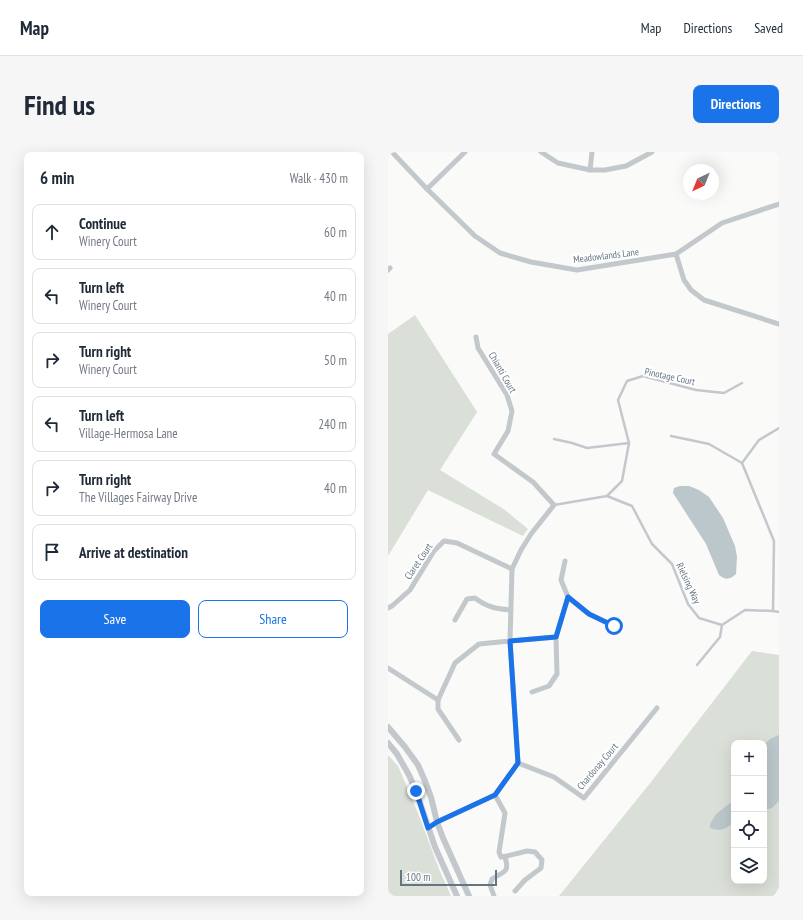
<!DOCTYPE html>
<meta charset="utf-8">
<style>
body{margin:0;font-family:"PT Sans Narrow",sans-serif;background:#f6f6f7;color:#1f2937}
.controls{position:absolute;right:12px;bottom:12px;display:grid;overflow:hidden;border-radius:8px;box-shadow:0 4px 16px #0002}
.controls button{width:36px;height:36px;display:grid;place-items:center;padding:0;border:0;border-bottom:1px solid #e0e1e3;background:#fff;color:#1f2937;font:20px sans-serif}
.compass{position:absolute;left:295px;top:12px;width:36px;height:36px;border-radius:50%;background:#fff;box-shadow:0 4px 16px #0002;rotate:223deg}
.scale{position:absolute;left:12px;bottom:10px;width:97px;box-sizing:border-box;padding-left:4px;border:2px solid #657683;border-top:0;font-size:11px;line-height:14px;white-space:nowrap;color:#657683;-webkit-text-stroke:3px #fff;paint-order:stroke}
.stop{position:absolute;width:12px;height:12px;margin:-9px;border:3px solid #1a73e8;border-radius:50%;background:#fff}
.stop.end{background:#1a73e8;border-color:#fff;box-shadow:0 1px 4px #0008}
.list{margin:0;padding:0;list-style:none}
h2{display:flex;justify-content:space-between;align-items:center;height:52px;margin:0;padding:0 16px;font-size:17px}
h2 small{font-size:13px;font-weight:400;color:#747a83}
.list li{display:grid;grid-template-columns:26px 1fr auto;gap:12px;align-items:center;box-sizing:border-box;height:56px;margin:0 8px 8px;padding:0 8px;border:1px solid #e0e1e3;border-radius:8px}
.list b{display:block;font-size:15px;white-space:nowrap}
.list p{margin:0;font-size:13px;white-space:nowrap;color:#747a83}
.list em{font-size:13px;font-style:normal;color:#747a83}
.actions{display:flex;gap:8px;padding:12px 16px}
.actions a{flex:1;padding:9px 0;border:1px solid #1a73e8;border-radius:8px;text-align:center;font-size:14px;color:#1a73e8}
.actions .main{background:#1a73e8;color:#fff}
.icon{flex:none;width:22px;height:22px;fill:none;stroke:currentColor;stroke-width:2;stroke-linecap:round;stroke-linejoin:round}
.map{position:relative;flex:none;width:391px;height:744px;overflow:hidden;border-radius:8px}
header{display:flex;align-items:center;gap:24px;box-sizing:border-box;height:56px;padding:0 20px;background:#fff;border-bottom:1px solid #e0e1e3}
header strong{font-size:19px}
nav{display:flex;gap:22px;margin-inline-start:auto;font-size:14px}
.intro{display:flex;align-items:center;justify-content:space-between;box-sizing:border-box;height:96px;padding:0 24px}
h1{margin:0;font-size:28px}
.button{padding:10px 18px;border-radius:8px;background:#1a73e8;color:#fff;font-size:14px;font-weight:700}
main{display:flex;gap:24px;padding:0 24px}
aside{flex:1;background:#fff;border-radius:8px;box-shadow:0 4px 16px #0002}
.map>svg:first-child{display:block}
.green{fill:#dadfd7;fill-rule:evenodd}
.water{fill:#bbc7cb}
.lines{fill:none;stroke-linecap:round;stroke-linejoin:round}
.service{stroke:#c3c8cc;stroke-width:2.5}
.minor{stroke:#c3c8cc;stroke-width:5}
.tertiary{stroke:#c3c8cc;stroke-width:6}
.route{stroke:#1a73e8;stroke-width:5}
.labels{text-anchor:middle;stroke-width:4;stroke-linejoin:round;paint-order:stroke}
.street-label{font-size:10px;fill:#657683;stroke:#fff}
</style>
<header>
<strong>Map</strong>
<nav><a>Map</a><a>Directions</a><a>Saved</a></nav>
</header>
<div class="intro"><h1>Find us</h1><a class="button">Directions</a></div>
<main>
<aside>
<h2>6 min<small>Walk · 430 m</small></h2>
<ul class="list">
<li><svg class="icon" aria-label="ahead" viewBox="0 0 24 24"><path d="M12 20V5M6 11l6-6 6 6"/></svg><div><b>Continue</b><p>Winery Court</p></div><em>60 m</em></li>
<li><svg class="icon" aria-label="left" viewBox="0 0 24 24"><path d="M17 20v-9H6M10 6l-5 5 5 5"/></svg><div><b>Turn left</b><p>Winery Court</p></div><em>40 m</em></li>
<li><svg class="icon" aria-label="right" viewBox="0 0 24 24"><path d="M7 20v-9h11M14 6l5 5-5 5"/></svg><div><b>Turn right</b><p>Winery Court</p></div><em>50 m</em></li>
<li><svg class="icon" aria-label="left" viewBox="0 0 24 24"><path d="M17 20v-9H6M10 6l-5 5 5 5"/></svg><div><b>Turn left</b><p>Village-Hermosa Lane</p></div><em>240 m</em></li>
<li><svg class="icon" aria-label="right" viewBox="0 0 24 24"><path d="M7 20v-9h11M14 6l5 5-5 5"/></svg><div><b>Turn right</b><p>The Villages Fairway Drive</p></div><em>40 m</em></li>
<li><svg class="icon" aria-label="arrive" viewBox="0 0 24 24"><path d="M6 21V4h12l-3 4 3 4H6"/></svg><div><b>Arrive at destination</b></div></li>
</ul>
<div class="actions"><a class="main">Save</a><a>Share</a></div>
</aside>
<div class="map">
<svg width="391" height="744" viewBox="0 0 391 744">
<rect width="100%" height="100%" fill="#fafaf8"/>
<g class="green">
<polygon points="27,163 89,260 52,318 117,358 140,377 135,384 40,338 0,404 0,182"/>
<path d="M364,499L391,503V736L386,744H171L263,630ZM346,591H376V729H346Z"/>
<polygon points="0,603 10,614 30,661 51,717 63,744 0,744"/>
</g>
<g class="water">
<path d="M292,334H301L311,338L321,345L335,366L347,394L349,405L348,422C342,428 337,428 331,423L318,392L285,341L286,336Z"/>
<polygon points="391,583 391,649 384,656 376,658 376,593 382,587"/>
<path d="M346,639V670C338,677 332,680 322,676V672L328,662L341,652L343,650Z"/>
</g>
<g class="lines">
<g class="service">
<polyline points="283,284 321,292 354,311"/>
<polyline points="166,287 184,291 199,296 241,291"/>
<polyline points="354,311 386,389 385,459"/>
<polyline points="354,311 371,288 391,276"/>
<polyline points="219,344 244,354 264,392 284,412 300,452 311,466 334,473 357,458 385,459 391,460"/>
<polyline points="166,353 219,344 234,329 241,291 230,248 239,229 255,224 308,238 336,241 354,231"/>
<polyline points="309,513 332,485 334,473"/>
</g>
<g class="minor">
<polyline points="4,0 39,37 87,84 112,101 143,110 189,118 288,102 334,71 391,52"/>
<polyline points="153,0 170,11 202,18 217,18 238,14 264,0"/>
<polyline points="202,18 204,0"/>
<polyline points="39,37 77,0"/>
<polyline points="288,102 296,128 303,138 316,148 391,172"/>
<polyline points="0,118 2,116"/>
<polyline points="180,445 201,462 226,474"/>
<polyline points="0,456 4,454 22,438 46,399 56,389 69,391 124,417"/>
<path d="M67,468L79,447L87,446C99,455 108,457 123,458"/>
<polyline points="0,516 50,548"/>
<polyline points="144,540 161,534 169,522 168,485 180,445 173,428 177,409"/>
<polyline points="71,588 50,557 50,548 67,511 91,492 122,489 168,485"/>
<polyline points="130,611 166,625 196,646 269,556"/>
<polyline points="107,643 117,661 111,700 113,705 119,704 139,699 147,700 154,708 153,716 137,728 127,739"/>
<polyline points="40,676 49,670 107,643 130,611 122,489 124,417 133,398 143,382 166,353 145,330 106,302 120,279 124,259 119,243 90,196 88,185"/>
<path d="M106,744L102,733L104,727C116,719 122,721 117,705"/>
</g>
<g class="tertiary">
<polyline points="0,575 17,595 30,613 37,629 43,645 49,670 55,686 81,744"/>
<polyline points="0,591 9,602 21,623 28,639 47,695 69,744"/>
</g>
</g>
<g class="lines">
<polyline class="route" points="28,639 40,676 49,670 107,643 130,611 122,489 168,485 180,445 201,462 226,474"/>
</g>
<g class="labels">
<g class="street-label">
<text transform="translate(218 103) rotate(-7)" y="4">Meadowlands Lane</text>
<text transform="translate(115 220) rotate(60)" y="4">Chianti Court</text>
<text transform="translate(282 224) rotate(12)" y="4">Pinotage Court</text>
<text transform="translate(30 409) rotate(-56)" y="4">Claret Court</text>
<text transform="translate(301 431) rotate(65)" y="4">Rielsing Way</text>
<text transform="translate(209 614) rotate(-50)" y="4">Chardonay Court</text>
</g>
</g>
</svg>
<div class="controls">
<button>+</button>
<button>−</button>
<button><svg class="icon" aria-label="locate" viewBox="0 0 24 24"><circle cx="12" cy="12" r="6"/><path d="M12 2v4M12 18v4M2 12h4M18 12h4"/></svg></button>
<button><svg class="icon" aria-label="layers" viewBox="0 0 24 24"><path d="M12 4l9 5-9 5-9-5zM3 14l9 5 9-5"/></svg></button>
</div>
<svg class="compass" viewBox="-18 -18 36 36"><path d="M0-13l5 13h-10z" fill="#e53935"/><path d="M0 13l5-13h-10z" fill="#747a83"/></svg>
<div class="scale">100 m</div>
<div class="stop" style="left:226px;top:474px"></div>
<div class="stop end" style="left:28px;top:639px"></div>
</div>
</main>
